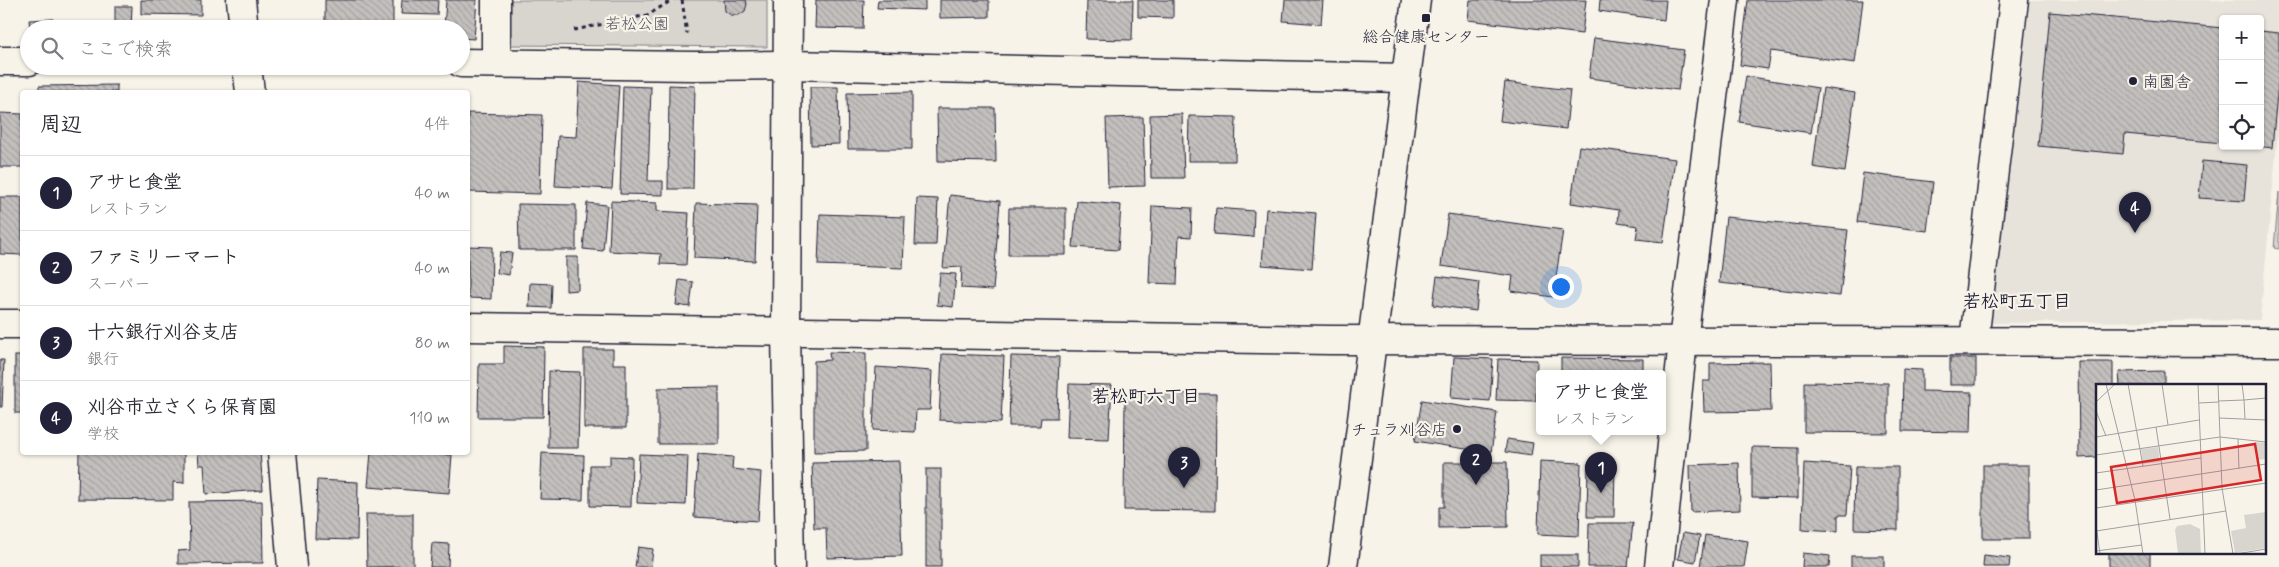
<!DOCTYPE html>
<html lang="ja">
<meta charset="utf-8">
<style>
body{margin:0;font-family:Mynerve,"Klee One",sans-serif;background:#f7f7f7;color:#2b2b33}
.controls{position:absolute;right:15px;top:15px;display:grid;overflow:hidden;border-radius:5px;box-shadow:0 1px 4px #0004}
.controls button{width:45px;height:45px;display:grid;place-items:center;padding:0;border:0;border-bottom:1px solid #e1e1e2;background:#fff;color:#2b2b33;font:25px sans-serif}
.you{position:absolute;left:1560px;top:286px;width:18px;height:18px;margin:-12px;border:4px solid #fff;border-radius:50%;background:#1a73e8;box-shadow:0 0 0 8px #1a73e833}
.badge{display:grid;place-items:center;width:32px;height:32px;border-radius:50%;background:#22223b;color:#fff;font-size:16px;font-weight:700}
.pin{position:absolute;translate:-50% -41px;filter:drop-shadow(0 1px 2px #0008)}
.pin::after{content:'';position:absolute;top:26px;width:18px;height:15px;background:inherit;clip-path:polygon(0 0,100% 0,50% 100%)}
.popup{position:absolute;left:1536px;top:370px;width:130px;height:65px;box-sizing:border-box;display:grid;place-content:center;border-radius:5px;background:#fff;filter:drop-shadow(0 1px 4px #0005);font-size:16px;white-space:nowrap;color:#7c7c81}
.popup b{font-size:19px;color:#2b2b33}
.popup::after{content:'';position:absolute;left:50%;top:100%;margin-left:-10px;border:10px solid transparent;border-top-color:#fff}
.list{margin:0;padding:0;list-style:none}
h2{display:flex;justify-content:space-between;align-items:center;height:65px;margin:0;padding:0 20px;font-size:21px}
h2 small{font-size:16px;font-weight:400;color:#7c7c81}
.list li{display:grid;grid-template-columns:32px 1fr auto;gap:15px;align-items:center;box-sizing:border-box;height:75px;padding:0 20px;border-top:1px solid #e1e1e2}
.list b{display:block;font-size:19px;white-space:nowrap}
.list p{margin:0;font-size:16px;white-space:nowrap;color:#7c7c81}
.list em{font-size:16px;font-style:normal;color:#7c7c81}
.icon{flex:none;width:28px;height:28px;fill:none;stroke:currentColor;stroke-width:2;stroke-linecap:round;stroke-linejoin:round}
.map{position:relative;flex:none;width:2279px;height:567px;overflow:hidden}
.search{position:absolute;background:#fff;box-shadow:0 1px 4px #0004;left:20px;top:20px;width:450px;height:55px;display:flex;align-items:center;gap:12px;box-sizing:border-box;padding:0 18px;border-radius:28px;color:#7c7c81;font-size:19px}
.panel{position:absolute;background:#fff;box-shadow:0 1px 4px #0004;left:20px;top:90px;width:450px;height:365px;border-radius:5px}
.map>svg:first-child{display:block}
.built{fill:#e7e3db;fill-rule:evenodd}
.green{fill:#d8d5cf;stroke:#7d7c85}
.building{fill:url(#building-back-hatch);stroke:#22223b}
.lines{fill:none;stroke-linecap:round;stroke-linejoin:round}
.minor-casing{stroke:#22223b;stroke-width:31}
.path{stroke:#22223b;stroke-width:3;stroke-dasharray:4 4;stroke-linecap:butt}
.minor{stroke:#f7f3e8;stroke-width:28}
.poi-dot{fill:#22223b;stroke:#f7f3e8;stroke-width:2}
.labels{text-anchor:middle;stroke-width:4.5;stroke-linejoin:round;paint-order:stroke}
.park-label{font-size:16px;fill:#504f60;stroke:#f7f3e8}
.poi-label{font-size:16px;fill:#22223b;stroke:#f7f3e8}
.neighbourhood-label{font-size:18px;font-weight:bold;fill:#22223b;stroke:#f7f3e8}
.inset-road{fill:none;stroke:#a29fa3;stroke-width:1}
.view{fill:#d62828;fill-opacity:0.15;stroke:#d62828;stroke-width:2.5}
.inset-edge{fill:none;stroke:#22223b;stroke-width:2.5}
</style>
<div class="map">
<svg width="2279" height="567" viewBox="0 0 2279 567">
<defs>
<pattern id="building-back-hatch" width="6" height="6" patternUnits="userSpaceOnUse" patternTransform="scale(1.25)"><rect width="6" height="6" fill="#c2bfbd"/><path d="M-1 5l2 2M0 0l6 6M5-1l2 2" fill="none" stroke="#a6a4a3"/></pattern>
</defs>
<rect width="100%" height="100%" fill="#f7f3e8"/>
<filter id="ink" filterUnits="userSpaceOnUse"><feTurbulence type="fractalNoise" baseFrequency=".02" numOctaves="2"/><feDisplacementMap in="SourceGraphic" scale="10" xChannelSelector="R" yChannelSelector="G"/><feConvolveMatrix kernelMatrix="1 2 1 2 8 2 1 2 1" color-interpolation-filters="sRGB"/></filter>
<g filter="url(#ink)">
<path class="built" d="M2030,0H2279V123L2260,320L1991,323ZM2223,19H2260V146H2223Z"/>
<g class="green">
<polygon points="507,0 767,0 767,47 506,45"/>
<polygon points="2279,192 2279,249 2274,248"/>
</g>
<g class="building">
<polygon points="141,0 201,0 201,15 141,14"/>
<rect x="325" y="0" width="68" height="29"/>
<polygon points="402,0 438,0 437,15 401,14"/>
<polygon points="446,0 477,0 474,39 461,38 461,29 444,29"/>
<polygon points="724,0 746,0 747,4 745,11 739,15 731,15 725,11"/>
<polygon points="816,0 864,0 863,29 815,28"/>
<polygon points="878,0 925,0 925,10 877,8"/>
<polygon points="940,0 989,0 989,17 940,18"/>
<polygon points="1087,0 1133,0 1132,40 1086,39"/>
<polygon points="1138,0 1173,0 1173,18 1138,17"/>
<polygon points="1285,0 1323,0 1321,24 1283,21"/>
<polygon points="1470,0 1586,0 1582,34 1468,20"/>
<polygon points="1600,0 1666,0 1664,20 1599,11"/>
<polygon points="1748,0 1863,0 1855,63 1771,51 1768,69 1740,65"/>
<polygon points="115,6 132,6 131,29 115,29"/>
<polygon points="2050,12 2223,28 2223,143 2125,134 2123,154 2038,146"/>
<polygon points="53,19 53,29 30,29 29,20"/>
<polygon points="2260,31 2279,33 2279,73 2272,148 2257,146 2260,146"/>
<polygon points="1594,38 1684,50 1678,90 1589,78"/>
<polygon points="1746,76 1818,88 1811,133 1739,122"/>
<polygon points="579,82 619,85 612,189 555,186 558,136 576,137"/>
<polygon points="1505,82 1570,90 1566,129 1500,121"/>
<polygon points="117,85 117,92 39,92 39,86"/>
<polygon points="669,85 695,86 693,189 668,189"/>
<polygon points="623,86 651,87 648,181 663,181 663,195 620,194"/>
<polygon points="810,87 838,87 839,144 811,145"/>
<polygon points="1823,88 1855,93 1845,172 1813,167"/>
<polygon points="912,92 912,149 848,149 847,93"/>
<polygon points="937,108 995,108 996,162 938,161"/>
<polygon points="0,113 22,114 22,167 0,167"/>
<polygon points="468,113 542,115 540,194 468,192"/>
<polygon points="1182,114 1184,178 1151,178 1150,115"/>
<polygon points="1189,116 1236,117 1235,161 1188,161"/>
<polygon points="1143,117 1145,186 1108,187 1106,118"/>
<polygon points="1579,146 1675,159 1663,242 1636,239 1638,226 1618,223 1619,210 1571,203"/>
<polygon points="2202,161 2247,165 2244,201 2199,198"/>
<polygon points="1863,173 1933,182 1927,231 1857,222"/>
<polygon points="950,195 1000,201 993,290 961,288 962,267 943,268"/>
<polygon points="0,197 22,197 22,255 0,254"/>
<polygon points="917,198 938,199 936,245 915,245"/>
<polygon points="611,201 657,203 657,211 689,213 686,265 660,264 661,254 609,251"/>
<polygon points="1077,201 1121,205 1118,250 1073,247"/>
<polygon points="587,203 607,205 603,251 583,249"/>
<polygon points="696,203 757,205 755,261 694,258"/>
<polygon points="518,204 576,205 576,250 519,250"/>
<polygon points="1152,206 1192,208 1191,237 1179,236 1177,284 1149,283"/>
<polygon points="1009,208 1066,208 1066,255 1008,255"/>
<polygon points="1216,208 1254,211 1253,237 1214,234"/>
<polygon points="1266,209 1316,213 1312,269 1262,265"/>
<polygon points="820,214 905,217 903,268 818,265"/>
<polygon points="1448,214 1563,230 1553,297 1511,291 1513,276 1441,266"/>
<polygon points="1726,217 1848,230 1840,296 1719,283"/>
<polygon points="468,246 492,247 491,299 468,298"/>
<polygon points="500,252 512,253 509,275 497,273"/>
<polygon points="566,257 578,257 578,290 566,291"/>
<polygon points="940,273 956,274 953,307 937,305"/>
<polygon points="1437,276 1479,282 1476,311 1433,305"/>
<polygon points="679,280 693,282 690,307 676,305"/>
<polygon points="530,283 552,284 551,308 529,307"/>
<polygon points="504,346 544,347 543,417 478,417 479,364 504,364"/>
<polygon points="584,349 613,349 613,364 626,364 626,428 584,428"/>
<polygon points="829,352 866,353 866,451 814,452 814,361 830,360"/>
<polygon points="942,354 1004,356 1001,423 939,420"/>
<rect x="15" y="356" width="7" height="57"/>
<polygon points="1011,356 1059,357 1057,418 1041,418 1040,426 1009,426"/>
<polygon points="1454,357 1493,359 1490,401 1451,398"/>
<polygon points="1561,358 1643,359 1643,374 1561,374"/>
<rect x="1950" y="358" width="26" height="27"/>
<polygon points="1498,359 1537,360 1536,401 1496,400"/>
<polygon points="0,360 4,360 2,407 0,407"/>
<polygon points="1770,362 1771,411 1704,412 1703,381 1710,381 1710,363"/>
<polygon points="2078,362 2113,362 2113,386 2098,386 2098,457 2079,458"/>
<polygon points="876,367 932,371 930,410 916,410 915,432 873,430"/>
<polygon points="1903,369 1922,370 1922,391 1972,392 1971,432 1902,431"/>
<polygon points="549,371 580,372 578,448 548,448"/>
<polygon points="2164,371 2164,386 2120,386 2119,372"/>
<polygon points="1804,382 1888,383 1888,433 1804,432"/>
<polygon points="1069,384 1112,385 1109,439 1067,438"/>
<polygon points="719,387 719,444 658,444 658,388"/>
<polygon points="1125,393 1216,394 1215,511 1124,510"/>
<polygon points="1422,400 1497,412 1491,453 1415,441"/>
<rect x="468" y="415" width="1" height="29"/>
<polygon points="1507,439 1533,443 1531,456 1505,452"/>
<polygon points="1752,447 1798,448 1798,498 1752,497"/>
<polygon points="79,452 184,452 184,483 173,482 173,500 78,499"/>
<polygon points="198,452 260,452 263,490 206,494 204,465 199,465"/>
<polygon points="371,452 452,455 449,493 368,487"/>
<polygon points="542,453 584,455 583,500 540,499"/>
<polygon points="639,454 688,456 686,505 637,503"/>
<polygon points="698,454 733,457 732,469 761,472 758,521 694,517"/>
<polygon points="610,456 632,457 631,507 590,506 590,465 610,465"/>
<polygon points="899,461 902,556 827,558 826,528 814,528 812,463"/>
<polygon points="1540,461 1581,463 1579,536 1538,534"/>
<polygon points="1444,462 1507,462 1508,527 1439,528 1439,507 1444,507"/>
<polygon points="1739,463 1740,510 1691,512 1690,465"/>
<polygon points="1804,463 1850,466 1847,515 1838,515 1838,531 1802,529"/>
<polygon points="1588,464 1615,464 1614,517 1587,517"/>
<rect x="1983" y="465" width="46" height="74"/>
<polygon points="1855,467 1898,467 1898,530 1854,529"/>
<rect x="926" y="469" width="15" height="98"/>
<polygon points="317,480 358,482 357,540 315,539"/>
<polygon points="262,501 263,563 178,564 178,551 190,550 189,502"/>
<polygon points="366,514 413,514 413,566 367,567"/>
<polygon points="1589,523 1633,523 1628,567 1588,567"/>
<polygon points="1683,533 1700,536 1695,562 1678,559"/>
<polygon points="1705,535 1748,541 1744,567 1700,567"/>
<polygon points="432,543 449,544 448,567 430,567"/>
<polygon points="638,547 653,549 651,567 635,567"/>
<polygon points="1803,553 1830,556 1829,567 1802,567"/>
<rect x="2109" y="553" width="41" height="14"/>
<rect x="1540" y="555" width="38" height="12"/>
<polygon points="1984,555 2010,558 2009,567 1983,567"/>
<rect x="1851" y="556" width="33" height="11"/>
</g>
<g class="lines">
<g class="minor-casing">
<g id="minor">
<polyline points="241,0 244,29"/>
<polyline points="788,0 786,331 790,567"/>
<polyline points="0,61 29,61"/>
<polyline points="461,63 693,66 788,65 1406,78"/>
<polyline points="496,63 496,0"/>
<polyline points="247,66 250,92"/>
<polyline points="0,324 22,324"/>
<polyline points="468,327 1330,340 2279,342"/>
<polyline points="1974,341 2014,0"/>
<polyline points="282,452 292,567"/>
<polyline points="1343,567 1416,0"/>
<polyline points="1659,567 1683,341 1725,0"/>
</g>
</g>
<g class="path">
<polyline points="682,0 687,34"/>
<polyline points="574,30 648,15 672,0"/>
</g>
<use href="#minor" class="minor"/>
</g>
</g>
<g class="poi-dot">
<rect x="1421" y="13" width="10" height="10" rx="2.5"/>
<circle cx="2133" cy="81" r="5"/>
<circle cx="1457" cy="429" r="5"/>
</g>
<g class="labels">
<g class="park-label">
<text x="637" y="29">若松公園</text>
</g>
<g class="poi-label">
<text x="1426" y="42">総合健康センター</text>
<text x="2143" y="87" text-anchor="start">南園舎</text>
<text x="1447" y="435" text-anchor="end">チュラ刈谷店</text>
</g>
<g class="neighbourhood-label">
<text x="2017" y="307">若松町五丁目</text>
<text x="1146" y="402">若松町六丁目</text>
</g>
</g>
<g transform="translate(2096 384)">
<rect width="170" height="170" fill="#f7f3e8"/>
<path d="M160,58L170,59V75L161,76ZM62,63L64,78L47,80L45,65ZM170,128V164L139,169L135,147L150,144L148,131ZM94,140L104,145L105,170L82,169L79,146L81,142Z" fill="#d8d5cf"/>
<path class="inset-road" d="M10,0L39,116L47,170M32,0L47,82M66,0L72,41M102,0L109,170M122,0L126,104L137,170M122,17L148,16L146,0M0,18L19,0M103,19L122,18M0,27L10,52M123,34L170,36M149,35L148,16L170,14M60,43L74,135M0,53L103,36M142,55L143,85M0,71L124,53L170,58M0,89L105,74M0,106L170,80M0,124L170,99M0,141L4,170M0,147L130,127M0,167L46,161M140,170L170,165"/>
<path class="view" d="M159,60L165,96L21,119L15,83Z"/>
<rect width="170" height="170" class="inset-edge"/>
</g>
</svg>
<div class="controls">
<button>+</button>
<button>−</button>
<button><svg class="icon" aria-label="locate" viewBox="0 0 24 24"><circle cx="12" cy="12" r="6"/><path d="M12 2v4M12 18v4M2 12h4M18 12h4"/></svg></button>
</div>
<div class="you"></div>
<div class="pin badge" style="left:1601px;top:493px">1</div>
<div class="popup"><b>アサヒ食堂</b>レストラン</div>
<div class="pin badge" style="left:1476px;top:485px">2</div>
<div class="pin badge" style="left:1184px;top:488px">3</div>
<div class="pin badge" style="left:2135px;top:233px">4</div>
<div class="search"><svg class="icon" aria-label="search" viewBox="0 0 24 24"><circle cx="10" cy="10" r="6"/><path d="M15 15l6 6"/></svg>ここで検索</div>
<section class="panel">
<h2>周辺<small>4件</small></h2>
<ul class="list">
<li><span class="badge">1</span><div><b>アサヒ食堂</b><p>レストラン</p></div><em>40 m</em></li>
<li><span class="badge">2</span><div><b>ファミリーマート</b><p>スーパー</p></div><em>40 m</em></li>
<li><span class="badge">3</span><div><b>十六銀行刈谷支店</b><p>銀行</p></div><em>80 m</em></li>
<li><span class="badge">4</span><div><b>刈谷市立さくら保育園</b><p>学校</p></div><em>110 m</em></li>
</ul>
</section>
</div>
